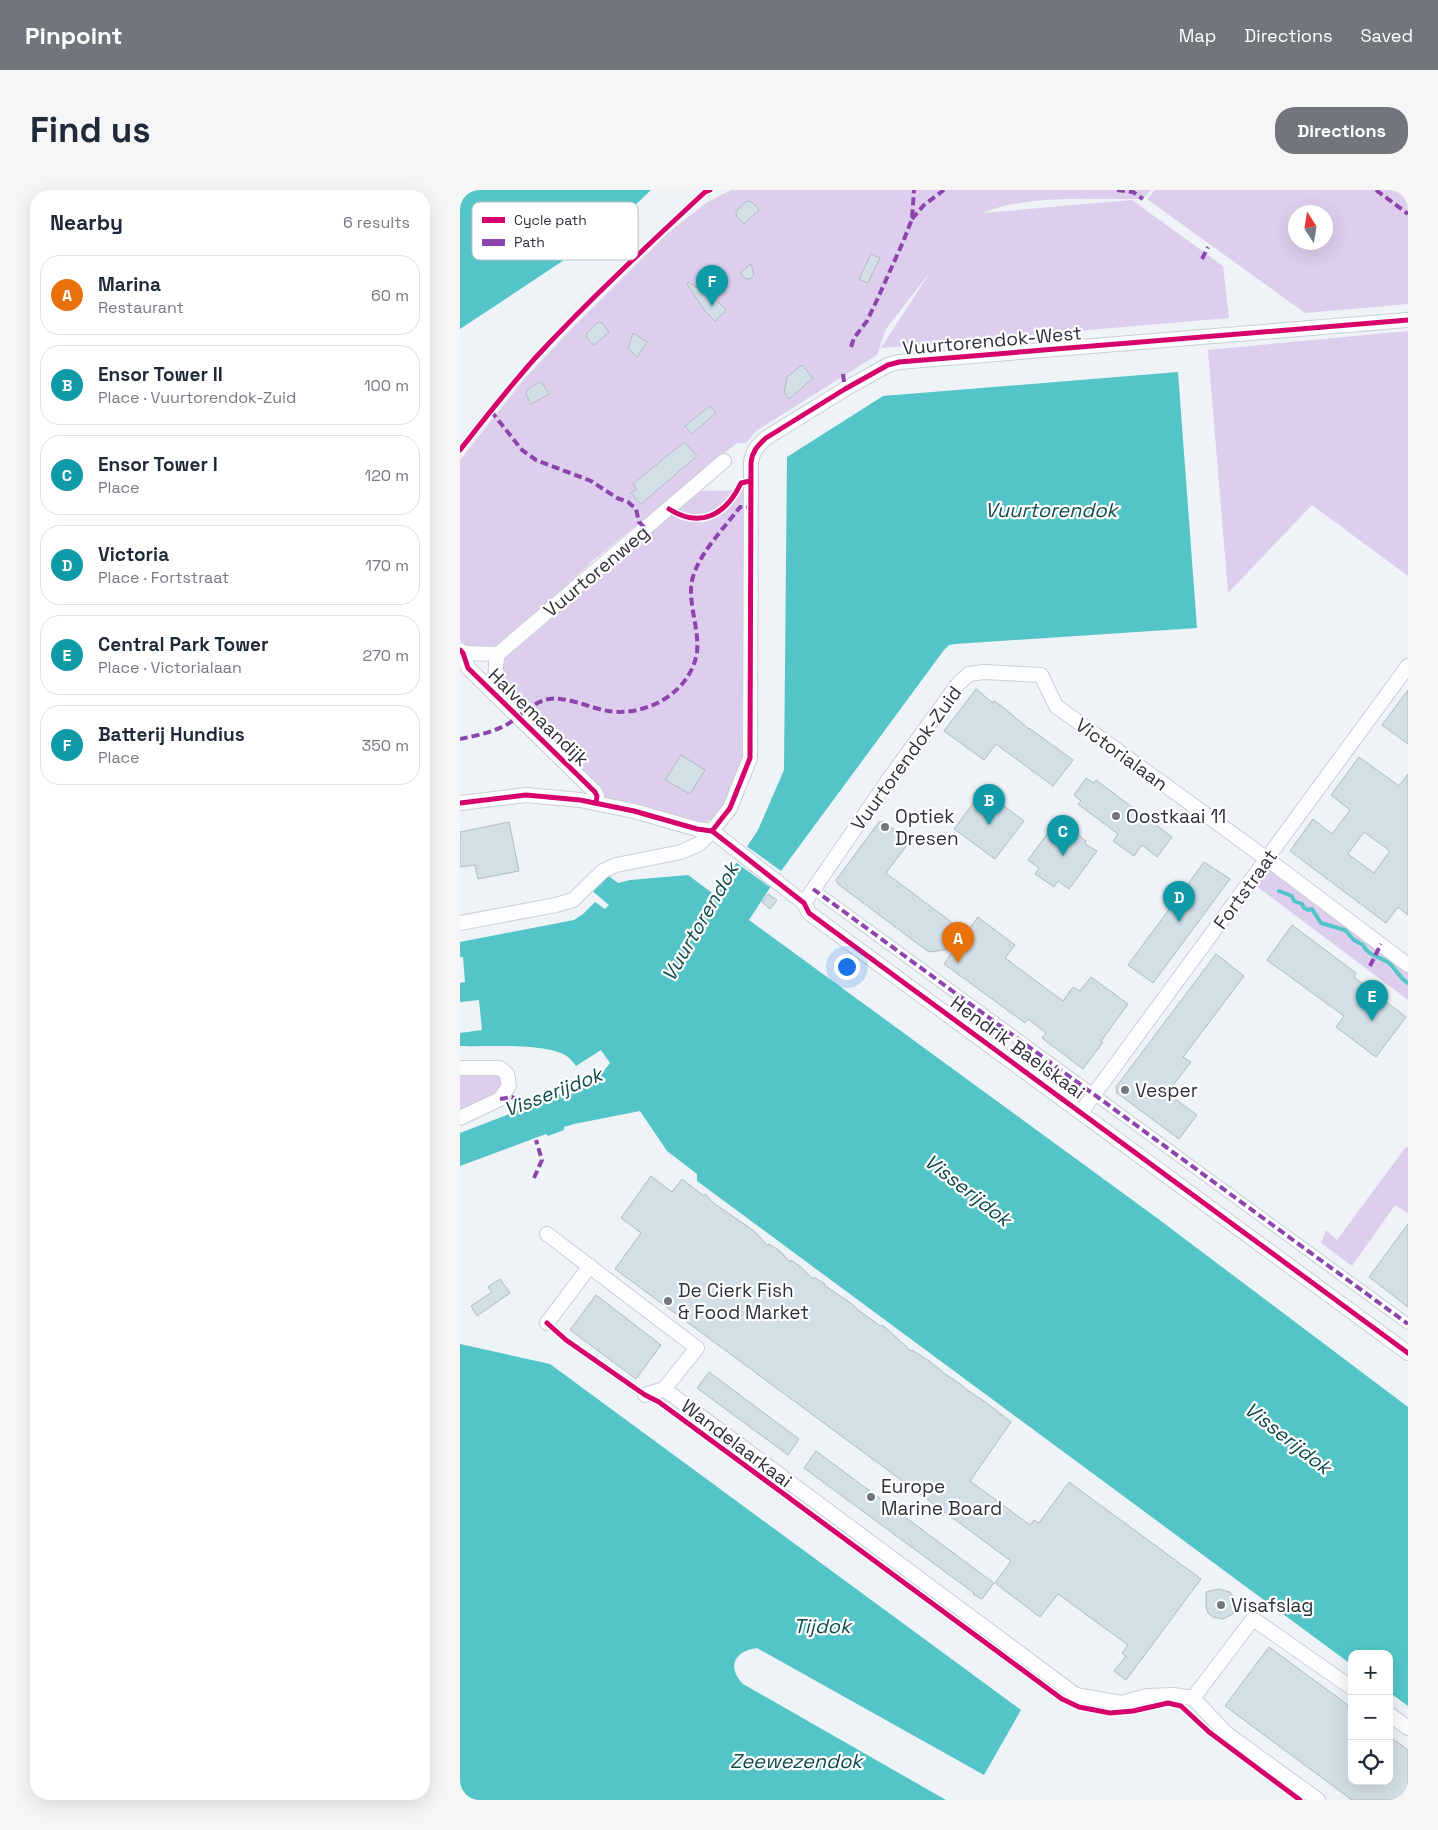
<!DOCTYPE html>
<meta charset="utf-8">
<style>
body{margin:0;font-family:"Space Grotesk",sans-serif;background:#f6f6f7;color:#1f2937}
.controls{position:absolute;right:15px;bottom:15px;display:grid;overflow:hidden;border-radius:10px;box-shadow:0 5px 20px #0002}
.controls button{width:45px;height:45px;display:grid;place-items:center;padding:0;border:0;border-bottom:1px solid #e0e1e3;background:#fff;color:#1f2937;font:25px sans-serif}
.compass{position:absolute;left:828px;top:15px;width:45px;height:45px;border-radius:50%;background:#fff;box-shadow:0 5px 20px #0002;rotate:348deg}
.you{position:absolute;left:386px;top:776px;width:18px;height:18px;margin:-12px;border:4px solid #fff;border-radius:50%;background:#1a73e8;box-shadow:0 0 0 8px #1a73e833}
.badge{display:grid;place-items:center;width:32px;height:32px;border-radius:50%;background:#71767c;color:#fff;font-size:16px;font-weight:700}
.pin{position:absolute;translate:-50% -41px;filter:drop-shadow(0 1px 2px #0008)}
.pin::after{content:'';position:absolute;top:26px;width:18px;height:15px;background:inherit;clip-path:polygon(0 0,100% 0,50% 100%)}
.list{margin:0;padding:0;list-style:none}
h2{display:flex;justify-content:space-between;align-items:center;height:65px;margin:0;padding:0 20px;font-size:21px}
h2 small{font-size:16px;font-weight:400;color:#747a83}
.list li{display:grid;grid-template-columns:32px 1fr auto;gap:15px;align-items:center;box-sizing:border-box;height:80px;margin:0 10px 10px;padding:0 10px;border:1px solid #e0e1e3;border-radius:20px}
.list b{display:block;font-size:19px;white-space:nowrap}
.list p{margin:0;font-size:16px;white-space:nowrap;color:#747a83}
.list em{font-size:16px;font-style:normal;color:#747a83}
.icon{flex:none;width:28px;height:28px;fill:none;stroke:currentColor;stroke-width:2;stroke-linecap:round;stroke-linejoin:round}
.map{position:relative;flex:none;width:948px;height:1610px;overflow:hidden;border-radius:20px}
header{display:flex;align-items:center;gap:30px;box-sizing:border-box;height:70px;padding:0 25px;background:#71767c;color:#fff}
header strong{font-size:24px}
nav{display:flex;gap:28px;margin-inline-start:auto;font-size:18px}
.intro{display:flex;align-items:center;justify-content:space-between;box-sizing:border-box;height:120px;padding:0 30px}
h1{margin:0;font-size:35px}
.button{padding:12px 22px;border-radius:20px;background:#71767c;color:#fff;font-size:18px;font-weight:700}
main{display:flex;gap:30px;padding:0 30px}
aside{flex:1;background:#fff;border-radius:20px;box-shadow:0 5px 20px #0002}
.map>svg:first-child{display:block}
.green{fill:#ddceed;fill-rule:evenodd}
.water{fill:#53c5c8}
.pier{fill:#eef3f8}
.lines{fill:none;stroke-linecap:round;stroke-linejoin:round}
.stream{stroke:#53c5c8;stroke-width:4}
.building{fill:#d2dfe6;stroke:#b3babe;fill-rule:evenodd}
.pedestrian-casing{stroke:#c9ced4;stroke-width:12}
.minor-casing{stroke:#c9ced4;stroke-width:16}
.pedestrian{stroke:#fcfdfe;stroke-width:10}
.minor{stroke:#fcfdfe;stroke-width:14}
.quiet{stroke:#8e44ad;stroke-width:4;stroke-dasharray:8 4;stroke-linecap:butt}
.cycleway-casing{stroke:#fff;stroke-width:8}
.cycleway{stroke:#d6006c;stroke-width:5}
.poi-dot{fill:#71767c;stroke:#fff;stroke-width:2}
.labels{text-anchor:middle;stroke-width:4.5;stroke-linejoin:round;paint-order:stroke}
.street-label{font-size:19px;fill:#2d3239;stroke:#fff}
.poi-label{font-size:19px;fill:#2d3239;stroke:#fff;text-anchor:start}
.water-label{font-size:20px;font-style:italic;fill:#0f4b4c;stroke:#fff}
.key{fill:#fff;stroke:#c0c2c4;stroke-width:1}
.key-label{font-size:14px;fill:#2d3239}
</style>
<header>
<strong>Pinpoint</strong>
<nav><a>Map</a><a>Directions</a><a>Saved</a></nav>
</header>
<div class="intro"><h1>Find us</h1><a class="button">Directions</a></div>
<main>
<aside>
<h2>Nearby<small>6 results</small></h2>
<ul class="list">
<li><span class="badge" style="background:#e8710a">A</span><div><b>Marina</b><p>Restaurant</p></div><em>60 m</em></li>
<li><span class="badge" style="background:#0f9aa8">B</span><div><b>Ensor Tower II</b><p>Place · Vuurtorendok-Zuid</p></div><em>100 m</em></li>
<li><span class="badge" style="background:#0f9aa8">C</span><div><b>Ensor Tower I</b><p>Place</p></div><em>120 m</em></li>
<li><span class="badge" style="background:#0f9aa8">D</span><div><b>Victoria</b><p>Place · Fortstraat</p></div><em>170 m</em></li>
<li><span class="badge" style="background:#0f9aa8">E</span><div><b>Central Park Tower</b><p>Place · Victorialaan</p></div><em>270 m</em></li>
<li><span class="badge" style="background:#0f9aa8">F</span><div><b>Batterij Hundius</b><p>Place</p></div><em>350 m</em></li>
</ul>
</aside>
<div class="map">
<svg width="948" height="1610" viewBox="0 0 948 1610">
<rect width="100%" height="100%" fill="#eef3f8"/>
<g class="green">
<path d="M271,0H691L683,9C631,10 571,4 522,23L672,10L763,76L769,128L421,158L471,81L426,139L417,165L296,241L286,253H277L135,369L41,455C23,461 15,463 0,450V270L64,189L116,134L208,43L246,13Z"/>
<path d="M695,0H948V114L845,123L687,9ZM836,22H866V52H836Z"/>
<polygon points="948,141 948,386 852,315 768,403 748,160"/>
<path d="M285,300L283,568C276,587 265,628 243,633L145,607L138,597L40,503L43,470L240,301Z"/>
<polygon points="809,675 948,779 948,810 795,695"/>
<polygon points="0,883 43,885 45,893 28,912 0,922"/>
<polygon points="948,957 948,1023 935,1015 892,1076 861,1053 866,1040 877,1050 945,958"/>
</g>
<g class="water">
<polygon points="0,0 191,0 148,41 0,139"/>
<path d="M718,182L737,438L495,454L489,455L484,460L321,681L289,730L697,1028L948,1217V1516L929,1502V1464H892V1475L237,991V984L207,961L180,921L114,934L104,937V940L88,946L86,944L0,976V943L75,914V911L91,905L93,907C112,900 138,891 150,873L141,860L116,876C114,873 111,870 108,867C88,852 26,857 0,856V843L22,840L19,810L0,812V793L5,792L3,767H0V752L114,730L123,724L135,712L145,719L149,715L130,699L146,684L158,693L170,690L228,685L255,705L298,640L324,580L327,267L423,206Z"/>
<path d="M0,1154L90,1174L561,1520L524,1585L297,1458C275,1461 266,1476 283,1494L486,1610H0Z"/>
</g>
<polygon class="pier" points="285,655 321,681 310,697 274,671"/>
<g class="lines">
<path class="stream" d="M819,701L832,706L834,711L842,714L844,718L848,720L852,719L861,733L885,740L894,750L903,755C908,766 921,767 929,773C936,779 940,789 948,793"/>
</g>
<g class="building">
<polygon points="287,11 292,12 299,20 284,34 276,25 276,21"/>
<polygon points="411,64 420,68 408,93 399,89"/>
<polygon points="291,74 294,85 290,89 285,89 280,83"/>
<polygon points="228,92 256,110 266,120 255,131 245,121 227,94"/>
<polygon points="138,132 142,133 149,142 134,155 126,147 127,143"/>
<polygon points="173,143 187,152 177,167 168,158"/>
<polygon points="342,175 353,188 329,209 324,202 327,187"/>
<polygon points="79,192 83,194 89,204 71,214 66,204 67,200"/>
<polygon points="250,216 256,223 232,244 225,236"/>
<polygon points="224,252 237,266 181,314 171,303 177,299 173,294"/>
<polygon points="516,499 533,513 534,511 544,518 569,539 569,538 613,570 593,596 536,554 524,570 484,541"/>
<polygon points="948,500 948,554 922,535"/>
<polygon points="221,565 245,580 230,604 205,590"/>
<path d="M899,567L939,596L948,584V725L938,717L926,733L830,661L853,629L872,644L890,620L871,605ZM904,642L930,661L914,683L888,664Z"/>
<polygon points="626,588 634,593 636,590 712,647 697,667 682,655 674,666 653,651 658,644 618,614 621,611 614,605"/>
<polygon points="523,600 564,631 535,669 494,639"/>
<polygon points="423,631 450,651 426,683 506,743 518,727 555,755 545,768 603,811 613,797 620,801 631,787 668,814 641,851 643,852 623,879 582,848 586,843 568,829 565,833 484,774 495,758 470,762 466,760 378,694 376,690 419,632"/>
<polygon points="49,632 59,681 18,689 15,675 0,677 0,642"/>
<polygon points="596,632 607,641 610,638 626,651 625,654 637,661 609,699 598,691 594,697 575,684 579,678 568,670"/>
<polygon points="744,672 770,689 693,793 668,775"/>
<polygon points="308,704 317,710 310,719 302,712"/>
<polygon points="832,735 896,783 894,787 946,827 916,867 876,837 884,826 807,770"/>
<polygon points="756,764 784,786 723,867 731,872 707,903 737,925 719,949 657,903 656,897"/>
<polygon points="191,986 212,1002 222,989 244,1006 245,1004 255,1014 294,1041 308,1056 309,1054 320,1061 330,1072 331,1070 341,1077 353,1089 354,1087 365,1094 364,1095 392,1114 398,1120 419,1135 424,1136 451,1161 452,1160 469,1171 485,1184 502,1195 507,1200 524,1211 551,1232 510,1291 570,1335 574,1330 579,1333 609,1292 741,1389 666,1490 654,1481 666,1466 662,1463 668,1455 598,1404 580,1427 535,1393 551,1371 155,1079 181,1043 161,1028"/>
<polygon points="948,1034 948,1117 909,1087"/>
<polygon points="40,1089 50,1103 17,1126 11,1116 32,1102 28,1097"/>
<polygon points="136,1105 201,1155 176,1189 110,1140"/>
<polygon points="249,1182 339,1249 328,1265 237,1198"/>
<polygon points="356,1261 534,1393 522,1409 513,1404 514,1403 344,1278"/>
<polygon points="759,1399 770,1402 776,1412 775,1419 773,1424 763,1429 753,1427 748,1423 746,1417 746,1402"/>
<polygon points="809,1457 892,1518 892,1591 929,1591 929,1546 948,1560 948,1610 892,1610 765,1516"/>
</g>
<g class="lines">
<g class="pedestrian-casing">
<polyline id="pedestrian" points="353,699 948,1134"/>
</g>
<g class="minor-casing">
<g id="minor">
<polyline points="0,460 3,463 8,478 135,602 137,606 136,613"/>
<polyline points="3,463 38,464"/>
<polyline points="35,505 36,474 38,464 264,271"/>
<polyline points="0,613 66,605 120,610 174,621 237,639 252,641 344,713 349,723 948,1163"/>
<polyline points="344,713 429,589 498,494 509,484 524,482 581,485 596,516 807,669 948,775"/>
<path d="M0,733L96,715L113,710L143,681L156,675L221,662L239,654L252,641L270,618L290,568L291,273C292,262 297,256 306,248L385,199L428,175L439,172L948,130"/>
<polyline points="0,878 40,878 47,884 49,896 40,909 0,928"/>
<polyline points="621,922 948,476"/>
<polyline points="87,1044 237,1158 204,1199 185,1205"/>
<polyline points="87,1133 130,1076"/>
<polyline points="204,1199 616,1505 661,1513 687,1506 713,1505 733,1508"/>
<polyline points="733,1508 793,1429 892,1498"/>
<polyline points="733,1508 767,1544 858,1610"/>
<polyline points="929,1524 948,1538"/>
</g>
</g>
<use href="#pedestrian" class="pedestrian"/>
<use href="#minor" class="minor"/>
<g class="quiet">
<polyline points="657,0 673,2 683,9"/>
<polyline points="916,0 948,24"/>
<polyline points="452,29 464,15 484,0"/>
<polyline points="742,69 748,57"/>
<polyline points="391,157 394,148 407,131 417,110 443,52 452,29 454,0"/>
<polyline points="383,184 385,199"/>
<polyline points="31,221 62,260 76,270 131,291 157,308 168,312 176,319 179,332 186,339"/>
<path d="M0,549C14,546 30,543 44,536C60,528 71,512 89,509C106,506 130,518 148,521C187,527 231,502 237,462C239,442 231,421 231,401C230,372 263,340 280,317H289"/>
<polyline points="353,699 948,1134"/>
<polyline points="910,776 921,754"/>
<polyline points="40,909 52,907 64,915"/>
<polyline points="74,988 82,970 76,950"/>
</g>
<g class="cycleway-casing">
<g id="cycleway">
<path d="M0,260C25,228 50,196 77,166C130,109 188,55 245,2L250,0"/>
<path d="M209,319C240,339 266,325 281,293L290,291"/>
<polyline points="0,460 3,463 8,478 135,602 137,606 136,613"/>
<polyline points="0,613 66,605 120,610 174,621 237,639 252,641 344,713 349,723 948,1163"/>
<path d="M252,641L270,618L290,568L291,273C292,262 297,256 306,248L385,199L428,175L439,172L948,130"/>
<polyline points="87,1133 106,1150 185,1205 199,1212 602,1509 619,1517 650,1523 673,1521 708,1513 721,1516 749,1542 840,1610"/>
</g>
</g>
<use href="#cycleway" class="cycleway"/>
</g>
<g class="poi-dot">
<circle cx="656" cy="626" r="5"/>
<circle cx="425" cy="637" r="5"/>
<circle cx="665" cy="900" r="5"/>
<circle cx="208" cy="1111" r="5"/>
<circle cx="411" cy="1307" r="5"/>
<circle cx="761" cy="1415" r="5"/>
</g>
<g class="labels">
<g class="street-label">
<text transform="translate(532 150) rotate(-5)" y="7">Vuurtorendok-West</text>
<text transform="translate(136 381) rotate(-40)" y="7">Vuurtorenweg</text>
<text transform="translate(79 527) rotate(44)" y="7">Halvemaandijk</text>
<text transform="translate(662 564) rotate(36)" y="7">Victorialaan</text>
<text transform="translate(446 568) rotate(-54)" y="7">Vuurtorendok-Zuid</text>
<text transform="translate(785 699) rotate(-54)" y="7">Fortstraat</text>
<text transform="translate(558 857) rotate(36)" y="7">Hendrik Baelskaai</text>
<text transform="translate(277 1253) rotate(37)" y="7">Wandelaarkaai</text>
</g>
<g class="poi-label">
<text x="435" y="633">Optiek<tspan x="435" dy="22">Dresen</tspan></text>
<text x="666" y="633">Oostkaai 11</text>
<text x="675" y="907">Vesper</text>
<text x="218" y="1107">De Cierk Fish<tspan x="218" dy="22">&amp; Food Market</tspan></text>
<text x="421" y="1303">Europe<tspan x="421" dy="22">Marine Board</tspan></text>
<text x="771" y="1422">Visafslag</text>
</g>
<g class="water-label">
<text x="591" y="327">Vuurtorendok</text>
<text transform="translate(240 732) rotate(-60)" y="7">Vuurtorendok</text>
<text transform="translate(93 902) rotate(-21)" y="7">Visserijdok</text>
<text transform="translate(508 1000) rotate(38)" y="7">Visserijdok</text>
<text transform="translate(828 1248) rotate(38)" y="7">Visserijdok</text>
<text x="362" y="1443">Tijdok</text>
<text x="336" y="1578">Zeewezendok</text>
</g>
</g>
<rect x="12" y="12" width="166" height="58" rx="8" class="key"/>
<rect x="22" y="27" width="23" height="6" fill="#d6006c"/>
<rect x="22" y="49" width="23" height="7" fill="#8e44ad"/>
<g class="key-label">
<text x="54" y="35">Cycle path</text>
<text x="54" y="57">Path</text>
</g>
</svg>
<div class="controls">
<button>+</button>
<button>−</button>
<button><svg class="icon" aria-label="locate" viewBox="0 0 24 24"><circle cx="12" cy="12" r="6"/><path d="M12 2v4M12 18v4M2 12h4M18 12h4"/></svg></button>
</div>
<svg class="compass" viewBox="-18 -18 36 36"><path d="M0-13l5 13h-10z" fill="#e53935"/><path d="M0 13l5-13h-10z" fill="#747a83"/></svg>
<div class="you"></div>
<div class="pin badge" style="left:498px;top:773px;background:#e8710a">A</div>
<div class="pin badge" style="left:529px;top:635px;background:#0f9aa8">B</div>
<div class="pin badge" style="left:603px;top:666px;background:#0f9aa8">C</div>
<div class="pin badge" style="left:719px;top:732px;background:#0f9aa8">D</div>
<div class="pin badge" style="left:912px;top:831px;background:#0f9aa8">E</div>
<div class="pin badge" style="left:252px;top:116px;background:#0f9aa8">F</div>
</div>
</main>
